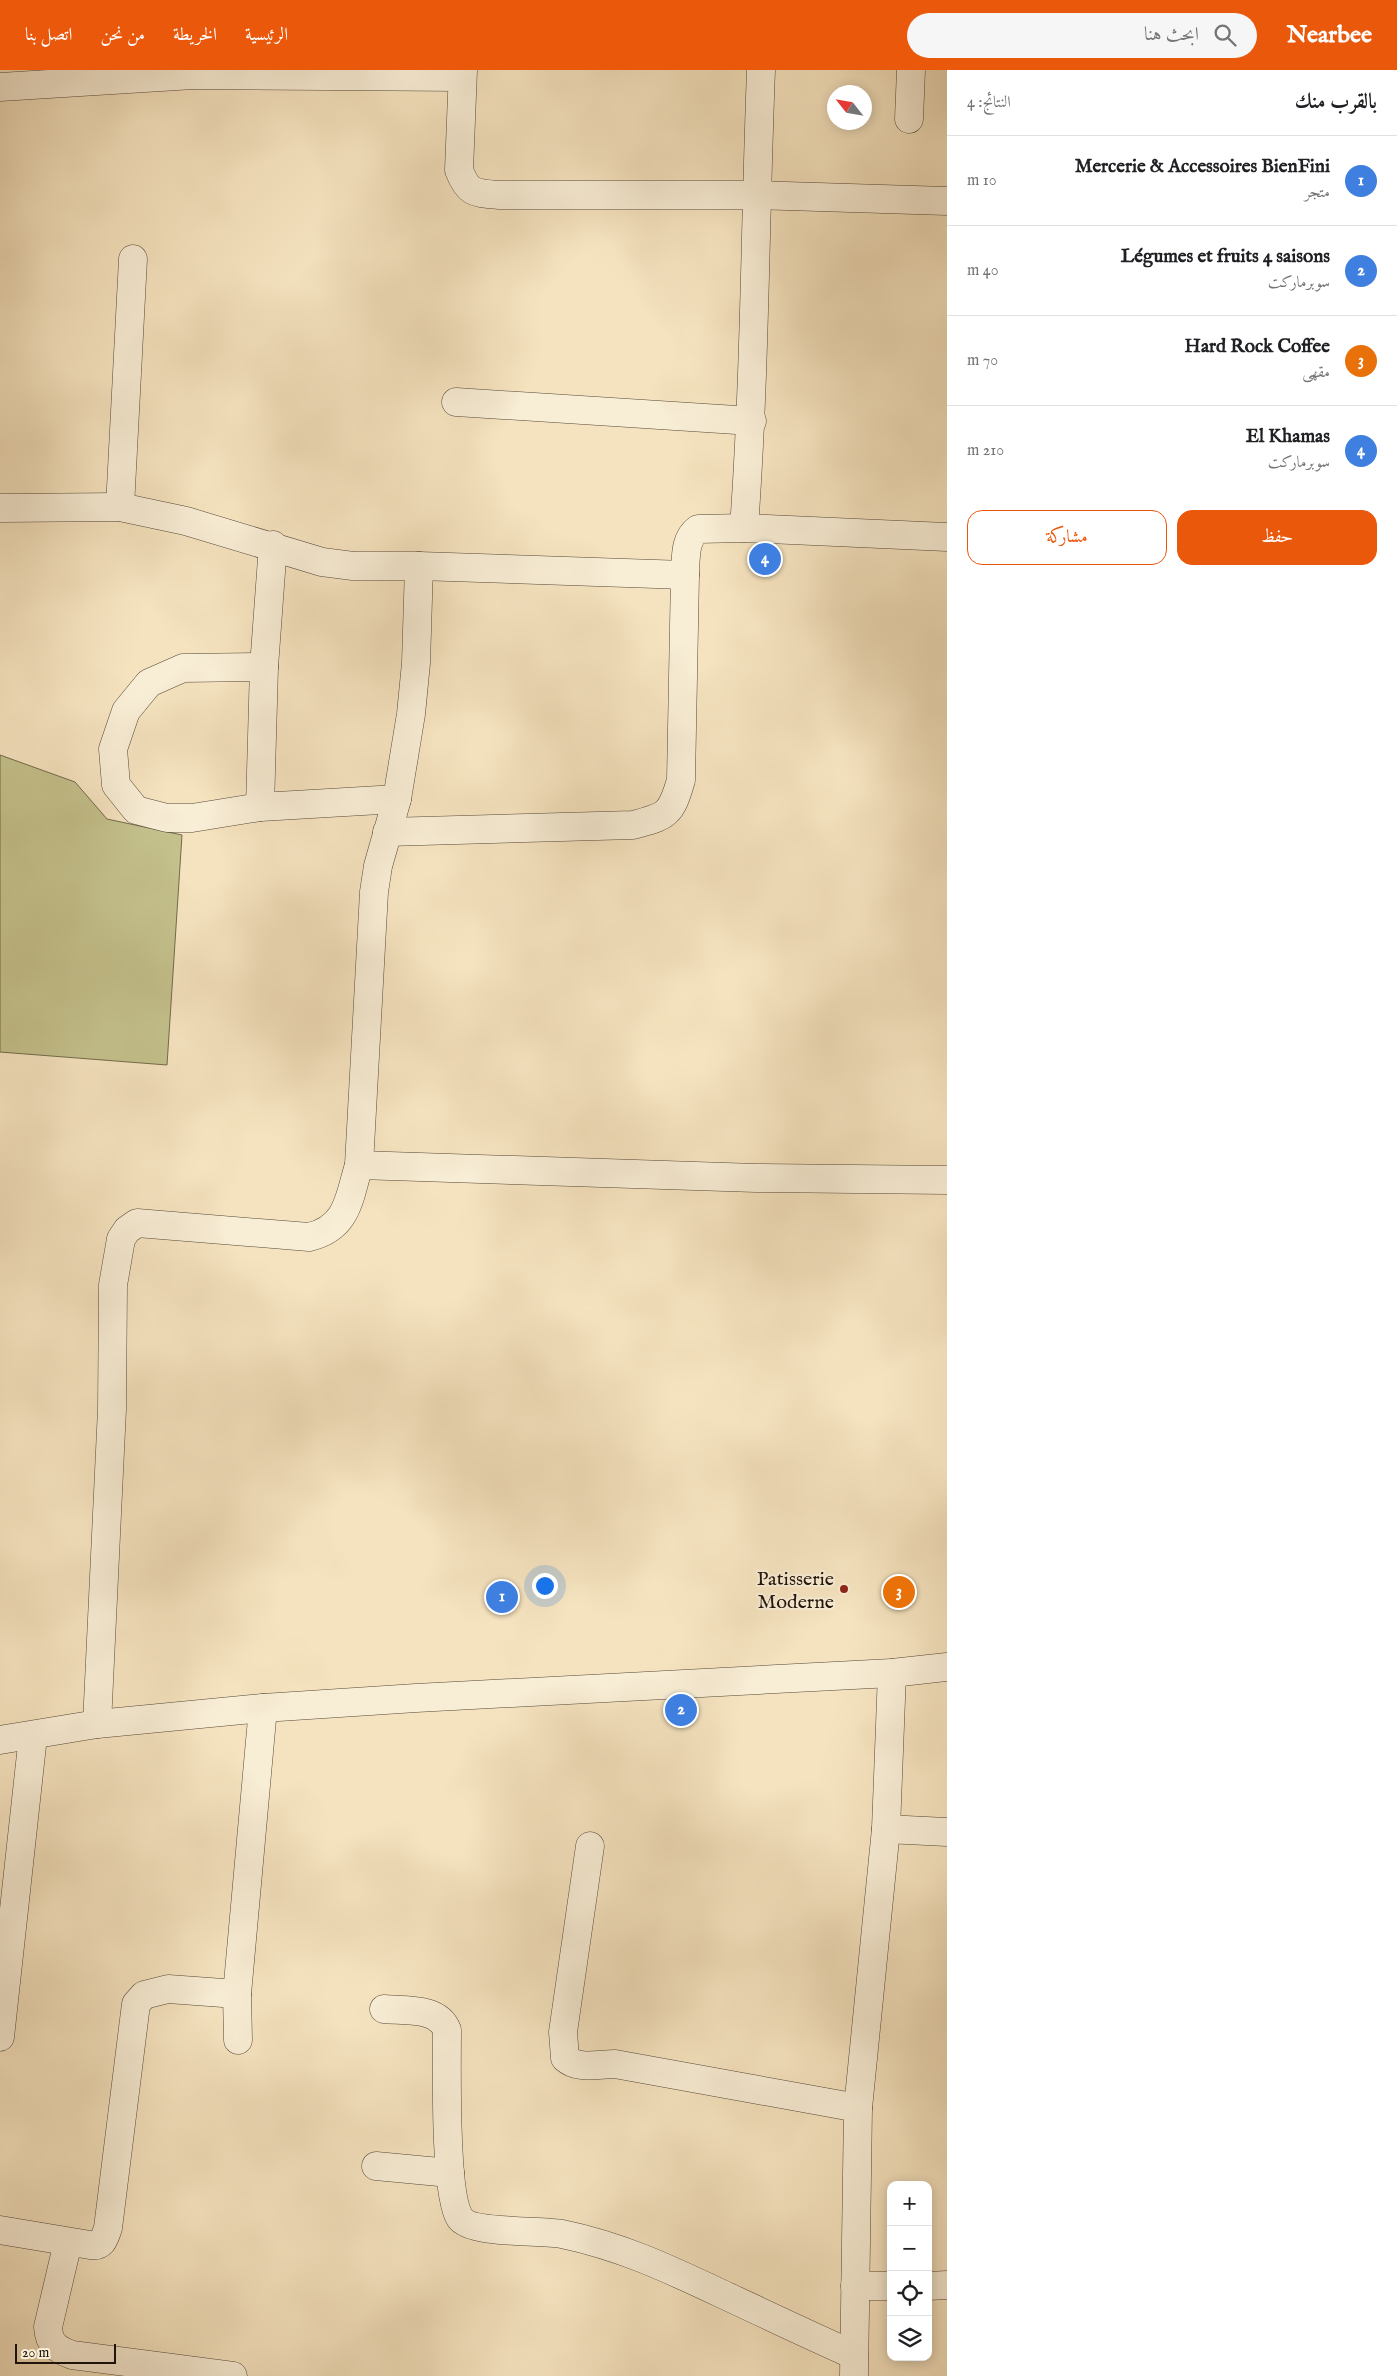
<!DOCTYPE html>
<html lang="ar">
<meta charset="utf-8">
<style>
body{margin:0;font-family:"IM FELL English",Amiri,serif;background:#f6f6f6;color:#202124;direction:rtl}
.controls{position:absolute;right:15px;bottom:15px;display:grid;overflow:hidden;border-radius:10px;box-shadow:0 2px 12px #0003}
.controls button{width:45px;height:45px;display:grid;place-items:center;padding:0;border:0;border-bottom:1px solid #e0e0e0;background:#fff;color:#202124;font:25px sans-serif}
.compass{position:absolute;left:827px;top:15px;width:45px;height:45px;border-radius:50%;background:#fff;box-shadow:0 2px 12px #0003;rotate:301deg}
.scale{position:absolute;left:15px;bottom:12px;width:101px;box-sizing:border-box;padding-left:5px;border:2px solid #21140b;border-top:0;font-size:14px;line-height:18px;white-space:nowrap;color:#21140b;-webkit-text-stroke:4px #f8edd5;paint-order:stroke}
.you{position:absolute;left:544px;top:1515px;width:18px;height:18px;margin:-12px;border:4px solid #fff;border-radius:50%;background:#1a73e8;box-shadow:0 0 0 8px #1a73e833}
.badge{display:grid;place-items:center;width:32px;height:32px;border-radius:50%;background:#ea580c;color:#fff;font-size:16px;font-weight:700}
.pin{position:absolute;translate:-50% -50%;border:2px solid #fff;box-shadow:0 1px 5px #0006}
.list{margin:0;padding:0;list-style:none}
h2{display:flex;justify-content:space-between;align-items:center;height:65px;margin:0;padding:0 20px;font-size:21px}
h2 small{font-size:16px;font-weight:400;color:#757577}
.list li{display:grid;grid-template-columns:32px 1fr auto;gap:15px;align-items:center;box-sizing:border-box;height:90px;padding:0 20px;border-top:1px solid #e0e0e0}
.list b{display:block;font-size:19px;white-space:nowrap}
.list p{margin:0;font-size:16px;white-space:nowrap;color:#757577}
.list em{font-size:16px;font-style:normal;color:#757577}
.actions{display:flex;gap:10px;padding:15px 20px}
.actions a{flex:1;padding:11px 0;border:1px solid #ea580c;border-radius:15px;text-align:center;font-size:18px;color:#ea580c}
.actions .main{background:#ea580c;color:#fff}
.icon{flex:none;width:28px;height:28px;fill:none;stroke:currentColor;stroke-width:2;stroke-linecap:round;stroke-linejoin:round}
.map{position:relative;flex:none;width:947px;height:2306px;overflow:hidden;direction:ltr}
header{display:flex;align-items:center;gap:30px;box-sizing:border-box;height:70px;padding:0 25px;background:#ea580c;color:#fff}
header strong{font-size:24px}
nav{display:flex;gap:28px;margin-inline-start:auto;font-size:18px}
.search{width:350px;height:45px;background:#f6f6f6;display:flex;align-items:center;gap:12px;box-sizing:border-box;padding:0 18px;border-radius:28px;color:#757577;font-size:19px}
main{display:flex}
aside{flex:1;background:#fff}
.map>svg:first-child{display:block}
.green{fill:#c4c18c;stroke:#726a4c}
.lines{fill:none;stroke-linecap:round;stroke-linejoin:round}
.minor-casing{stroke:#564838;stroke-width:29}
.minor{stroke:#f8edd5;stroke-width:28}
.poi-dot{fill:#8f2418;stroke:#f8edd5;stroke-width:2}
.labels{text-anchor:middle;stroke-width:4;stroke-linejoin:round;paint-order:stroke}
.poi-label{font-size:20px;fill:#21140b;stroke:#f8edd5;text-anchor:end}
</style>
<header>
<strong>Nearbee</strong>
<div class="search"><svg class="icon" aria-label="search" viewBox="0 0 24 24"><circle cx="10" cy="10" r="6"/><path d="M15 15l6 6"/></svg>ابحث هنا</div>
<nav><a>الرئيسية</a><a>الخريطة</a><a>من نحن</a><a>اتصل بنا</a></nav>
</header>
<main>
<aside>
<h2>بالقرب منك<small>النتائج: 4</small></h2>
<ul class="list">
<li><span class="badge" style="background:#3f7fe0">1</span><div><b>Mercerie &amp; Accessoires BienFini</b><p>متجر</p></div><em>10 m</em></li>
<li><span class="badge" style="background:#3f7fe0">2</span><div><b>Légumes et fruits 4 saisons</b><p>سوبرماركت</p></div><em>40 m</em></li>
<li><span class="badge" style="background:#e8710a">3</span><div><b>Hard Rock Coffee</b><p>مقهى</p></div><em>70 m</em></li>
<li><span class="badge" style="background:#3f7fe0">4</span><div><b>El Khamas</b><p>سوبرماركت</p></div><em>210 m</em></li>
</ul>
<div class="actions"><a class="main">حفظ</a><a>مشاركة</a></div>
</aside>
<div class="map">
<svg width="947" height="2306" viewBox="0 0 947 2306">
<rect width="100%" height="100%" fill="#f5e3bf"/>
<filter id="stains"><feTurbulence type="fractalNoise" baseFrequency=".004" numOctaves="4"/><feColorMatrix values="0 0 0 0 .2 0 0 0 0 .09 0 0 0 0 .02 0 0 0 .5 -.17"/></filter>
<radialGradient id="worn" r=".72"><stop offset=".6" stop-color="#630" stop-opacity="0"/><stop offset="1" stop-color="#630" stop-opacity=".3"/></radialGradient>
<polygon class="green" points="0,685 75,712 107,749 182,765 167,995 0,982"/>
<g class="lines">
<g class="minor-casing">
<g id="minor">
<path d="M463,0L459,100C468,124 475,123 499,125H756L947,131"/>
<polyline points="0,17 193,5 462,7"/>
<polyline points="909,49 911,0"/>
<polyline points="456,332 752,351"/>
<polyline points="120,437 133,189"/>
<polyline points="0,438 120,437 186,451 322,492 353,496 419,496 685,505"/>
<path d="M744,458C755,305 755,153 761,0"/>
<polyline points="273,475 264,597 260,737 397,729 411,644 416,593 419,496"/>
<polyline points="260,737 192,748 167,748 136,740 116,715 113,679 126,641 149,613 183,598 264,597"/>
<path d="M387,762L633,755C667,746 671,745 681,710L685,505C686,489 684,469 698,459L744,458L947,467"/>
<polyline points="359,1095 756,1108 947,1110"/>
<path d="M97,1654L112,1339L113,1215L121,1169L127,1160L137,1153L309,1167C348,1158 349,1128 359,1095L374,822L378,796L397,729"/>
<polyline points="0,1670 97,1654 263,1638 416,1628 892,1603 947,1597"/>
<polyline points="886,1759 947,1762"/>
<path d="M590,1776L563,1962L565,1988C578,2000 598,1994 615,1994L858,2038"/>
<path d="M384,1939C406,1941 438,1937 447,1960C447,1995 444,2124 460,2148C471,2164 540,2160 562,2164C620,2176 667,2198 720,2223C765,2244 809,2265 854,2285"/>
<polyline points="0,1967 33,1666"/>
<polyline points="238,1970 237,1924 263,1638"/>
<polyline points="376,2096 450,2103"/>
<path d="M0,2160L90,2175C102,2177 104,2170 108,2158L136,1934L144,1925L168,1919L237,1924"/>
<path d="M68,2172L48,2257C49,2274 56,2279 72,2285L233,2306"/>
<polyline points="855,2216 891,2216"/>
<polyline points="928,2216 947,2215"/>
<polyline points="854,2306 858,2038 886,1759 892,1603"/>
</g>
</g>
<use href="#minor" class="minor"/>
</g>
<circle class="poi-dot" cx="844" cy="1519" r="5"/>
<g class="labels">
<g class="poi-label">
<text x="834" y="1515">Patisserie<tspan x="834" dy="23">Moderne</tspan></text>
</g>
</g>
<rect width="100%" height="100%" filter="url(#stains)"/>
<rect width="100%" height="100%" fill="url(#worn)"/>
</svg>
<div class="controls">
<button>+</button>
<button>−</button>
<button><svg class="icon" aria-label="locate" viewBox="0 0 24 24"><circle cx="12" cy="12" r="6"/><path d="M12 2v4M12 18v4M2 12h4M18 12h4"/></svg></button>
<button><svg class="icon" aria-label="layers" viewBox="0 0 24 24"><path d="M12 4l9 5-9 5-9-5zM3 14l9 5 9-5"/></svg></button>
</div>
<svg class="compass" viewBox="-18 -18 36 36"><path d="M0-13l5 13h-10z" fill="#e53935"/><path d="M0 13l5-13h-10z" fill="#757577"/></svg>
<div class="scale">20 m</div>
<div class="you"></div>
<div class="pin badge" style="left:502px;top:1527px;background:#3f7fe0">1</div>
<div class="pin badge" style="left:681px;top:1640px;background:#3f7fe0">2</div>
<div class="pin badge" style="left:899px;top:1522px;background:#e8710a">3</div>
<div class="pin badge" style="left:765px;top:489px;background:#3f7fe0">4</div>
</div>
</main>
